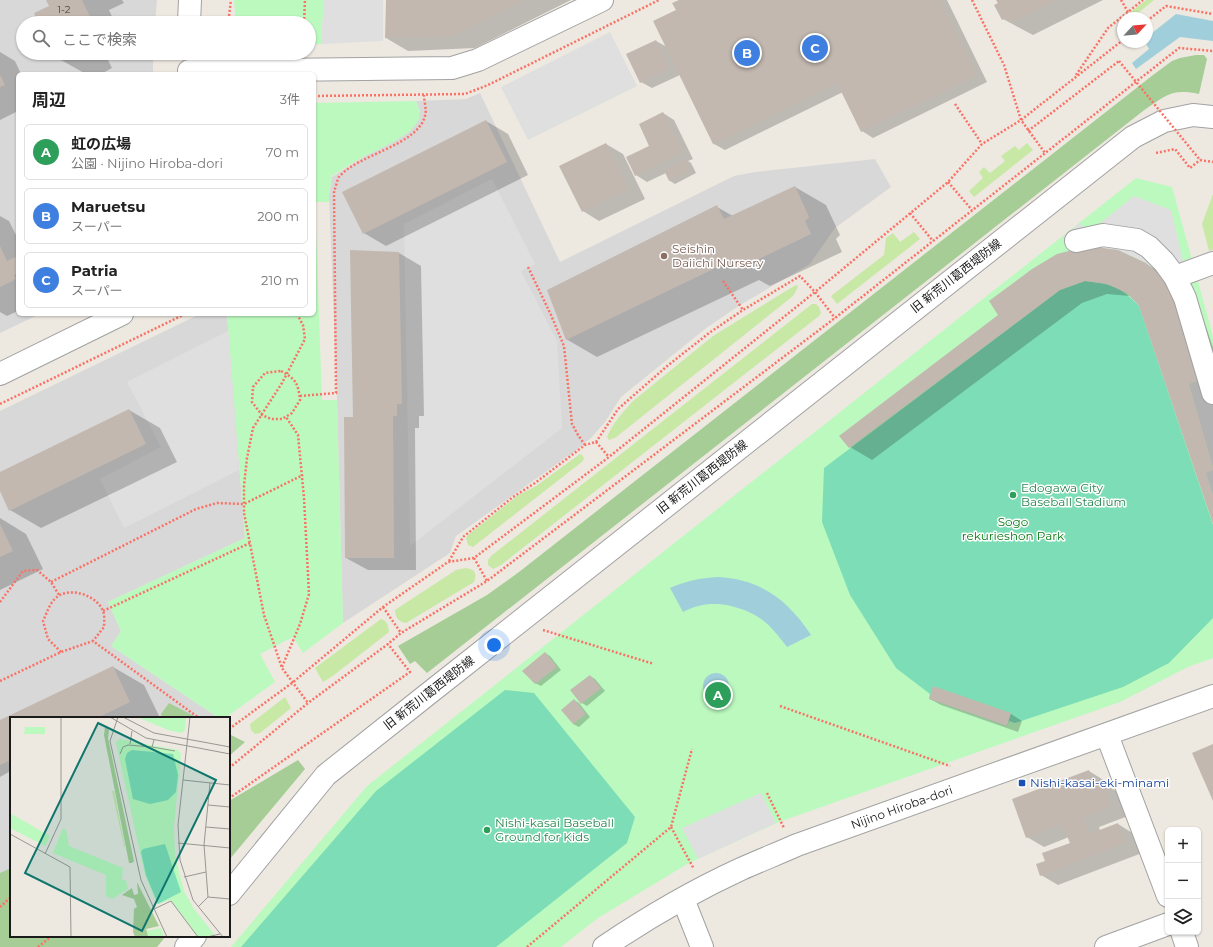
<!DOCTYPE html>
<html lang="ja">
<meta charset="utf-8">
<style>
body{margin:0;font-family:Montserrat,"Noto Sans JP",sans-serif;background:#f2f2f2;color:#222}
.controls{position:absolute;right:12px;bottom:12px;display:grid;overflow:hidden;border-radius:6px;box-shadow:0 1px 3px #0004}
.controls button{width:36px;height:36px;display:grid;place-items:center;padding:0;border:0;border-bottom:1px solid #e0e0e0;background:#fff;color:#222;font:20px sans-serif}
.compass{position:absolute;left:1117px;top:12px;width:36px;height:36px;border-radius:50%;background:#fff;box-shadow:0 1px 3px #0004;rotate:64deg}
.you{position:absolute;left:494px;top:645px;width:14px;height:14px;margin:-10px;border:3px solid #fff;border-radius:50%;background:#1a73e8;box-shadow:0 0 0 6px #1a73e833}
.badge{display:grid;place-items:center;width:26px;height:26px;border-radius:50%;background:#c70004;color:#fff;font-size:13px;font-weight:700}
.pin{position:absolute;translate:-50% -50%;border:2px solid #fff;box-shadow:0 1px 4px #0006}
.list{margin:0;padding:0;list-style:none}
h2{display:flex;justify-content:space-between;align-items:center;height:52px;margin:0;padding:0 16px;font-size:17px}
h2 small{font-size:13px;font-weight:400;color:#767676}
.list li{display:grid;grid-template-columns:26px 1fr auto;gap:12px;align-items:center;box-sizing:border-box;height:56px;margin:0 8px 8px;padding:0 8px;border:1px solid #e0e0e0;border-radius:6px}
.list b{display:block;font-size:15px;white-space:nowrap}
.list p{margin:0;font-size:13px;white-space:nowrap;color:#767676}
.list em{font-size:13px;font-style:normal;color:#767676}
.icon{flex:none;width:22px;height:22px;fill:none;stroke:currentColor;stroke-width:2;stroke-linecap:round;stroke-linejoin:round}
.map{position:relative;flex:none;width:1213px;height:947px;overflow:hidden}
.search{position:absolute;background:#fff;box-shadow:0 1px 3px #0004;left:16px;top:16px;width:300px;height:44px;display:flex;align-items:center;gap:10px;box-sizing:border-box;padding:0 14px;border-radius:22px;color:#767676;font-size:15px}
.panel{position:absolute;background:#fff;box-shadow:0 1px 3px #0004;left:16px;top:72px;width:300px;height:244px;border-radius:6px}
.map>svg:first-child{display:block}
.residential{fill:#d9d8d8}
.grass{fill:#c8e8a5}
.forest{fill:#a6cd95}
.park{fill:#bcf9bf}
.pitch{fill:#7dddb6}
.parking{fill:#dfdfdf}
.water{fill:#a0cfdb}
.shadow{fill:#0003}
.building{fill:#c2b8b0}
.lines{fill:none;stroke-linecap:round;stroke-linejoin:round}
.minor-casing{stroke:#a2a2a2;stroke-width:24}
.path{stroke:#fa7165;stroke-width:2.5;stroke-dasharray:2 2;stroke-linecap:butt}
.minor{stroke:#fff;stroke-width:22}
.path-bridge{stroke:#fa7165;stroke-width:2.5;stroke-dasharray:2 2;stroke-linecap:butt}
.education-dot{fill:#8d6e63;stroke:#fff;stroke-width:1.5}
.leisure-dot{fill:#2e9e5b;stroke:#fff;stroke-width:1.5}
.transit-dot{fill:#1a4fb4;stroke:#fff;stroke-width:1.5}
.labels{text-anchor:middle;stroke-width:3;stroke-linejoin:round;paint-order:stroke}
.number-label{font-size:10px;fill:#454240}
.education-label{font-size:12px;fill:#785e54;stroke:#fff;text-anchor:start}
.street-label{font-size:12px;fill:#1b1b1b;stroke:#fff}
.leisure-label{font-size:12px;fill:#27864d;stroke:#fff;text-anchor:start}
.park-label{font-size:12px;fill:#0b7812;stroke:#fff}
.transit-label{font-size:12px;fill:#164399;stroke:#fff;text-anchor:start}
.inset-road{fill:none;stroke:#999792;stroke-width:1}
.view{fill:#0f766e;fill-opacity:0.15;stroke:#0f766e;stroke-width:2}
.inset-edge{fill:none;stroke:#1b1b1b;stroke-width:2}
</style>
<div class="map">
<svg width="1213" height="947" viewBox="0 0 1213 947">
<rect width="100%" height="100%" fill="#ede9e1"/>
<g class="residential">
<polygon points="0,0 157,0 155,23 23,23 23,53 153,53 153,74 18,74 18,314 40,314 0,333"/>
<polygon points="480,93 560,262 734,176 755,172 875,159 891,187 835,228 810,264 740,305 705,329 621,397 605,422 591,438 575,451 456,536 450,553 343,623 337,400 329,195 332,177 360,159 393,141 410,131 420,111 416,101 466,99"/>
<polygon points="200,314 227,314 245,538 108,602 121,631 111,646 219,718 11,718 11,883 0,892 0,411"/>
</g>
<g class="grass">
<polygon points="1146,0 1154,0 1132,18 1128,18 1126,16"/>
<polygon points="1027,143 1033,150 974,197 969,191 983,178 979,172 984,167 990,173 1005,161 1001,156 1015,146 1019,150"/>
<polygon points="1213,194 1213,250 1209,251 1202,224"/>
<polygon points="914,232 920,239 837,304 831,296 884,255 886,238 893,233 900,242"/>
<path d="M797,285L798,287L793,296L615,438L609,440L607,437C612,424 623,412 633,401L713,336L794,286Z"/>
<polygon points="812,304 816,304 819,307 821,313 819,316 501,565 493,569 488,565 488,560 491,556"/>
<polygon points="580,454 582,455 584,458 583,461 473,547 468,545 466,538 468,535 517,496 536,486"/>
<path d="M466,568L473,570C476,574 476,577 474,582L406,623C399,622 395,618 395,610L398,608L456,570Z"/>
<path d="M381,619C388,621 388,626 389,632L334,675L323,682L315,668Z"/>
<polygon points="285,697 291,708 260,733 255,734 251,730 250,724"/>
</g>
<g class="forest">
<path d="M1196,55H1204L1207,59L1199,94C1171,88 1165,96 1143,111L427,673L415,661L410,664L398,646L487,595L519,572L1153,75L1172,61L1180,58Z"/>
<polygon points="169,703 198,718 162,718 161,714"/>
<polygon points="229,734 245,742 229,756"/>
<polygon points="298,760 305,769 229,860 229,801"/>
<polygon points="11,868 11,936 166,936 157,947 0,947 0,873"/>
</g>
<g class="park">
<polygon points="234,0 324,0 321,44 309,44 309,23 236,23"/>
<path d="M416,101C418,107 421,113 419,119C413,136 376,150 361,158C351,164 341,170 332,176L329,195V202H315L322,400H337L343,623L303,653L293,637L260,654L275,682L225,718H219L111,646L121,631L108,602L245,538L227,314H314V103Z"/>
<polygon points="1136,178 1172,187 1213,336 1213,658 1188,667 1120,702 779,822 689,863 598,918 561,947 231,947 367,786"/>
</g>
<g class="pitch">
<path d="M1085,281C1111,284 1120,286 1139,306L1213,525V618L1169,663L1123,687L1015,723L1009,721L1007,726L929,699L930,694L896,668L850,595L822,522L824,468L1060,290Z"/>
<polygon points="505,690 534,693 635,817 627,843 496,947 241,947 376,791"/>
</g>
<g class="parking">
<polygon points="324,0 383,0 383,41 321,44"/>
<polygon points="610,32 637,86 528,140 501,87"/>
<polygon points="492,179 535,264 521,271 557,341 562,428 410,546 404,224"/>
<polygon points="1134,196 1171,210 1183,261 1191,258 1196,277 1166,281 1146,263 1118,250 1074,250 1062,237 1080,223 1088,233"/>
<polygon points="228,331 239,470 124,528 100,479 161,447 127,382"/>
<polygon points="1213,376 1213,467 1189,384"/>
<polygon points="1213,470 1213,494 1206,473"/>
<polygon points="761,793 776,823 698,859 682,828"/>
</g>
<g class="water">
<polygon points="1176,14 1213,21 1213,41 1180,37 1136,69 1132,63 1149,49 1145,42 1147,42 1147,37"/>
<path d="M718,577C760,579 788,600 811,635L787,647C770,624 759,613 731,606C713,602 699,604 683,612L670,588C686,581 700,578 718,577Z"/>
<circle cx="716" cy="686" r="13"/>
</g>
<g class="shadow">
<polygon points="47,0 122,0 124,3 109,10 115,23 40,23 50,6"/>
<polygon points="387,0 571,0 475,48 408,51 386,38"/>
<polygon points="682,0 947,0 987,82 873,138 862,131 843,92 725,150 714,144 680,75 652,88 641,82 656,41 667,47 677,10"/>
<polygon points="997,0 1103,0 1033,35 1003,19"/>
<polygon points="0,52 15,61 21,74 18,74 18,111 0,120"/>
<polygon points="56,53 118,53 107,58 112,68 101,74 86,74 61,60 59,55"/>
<polygon points="663,113 674,120 693,159 688,161 691,163 696,173 675,184 670,181 666,173 647,182 636,175 651,146"/>
<polygon points="486,121 508,134 528,175 386,246 364,233"/>
<polygon points="606,144 623,154 645,199 599,221 583,211"/>
<polygon points="795,187 826,205 840,235 836,239 842,252 770,286 759,280 597,357 566,339 717,207 733,216"/>
<polygon points="0,216 9,221 18,239 18,311 7,316 0,312"/>
<polygon points="399,253 421,266 424,416 419,416 419,428 415,428 416,570 368,570 346,558 354,418"/>
<polygon points="1146,264 1169,277 1188,294 1204,321 1213,347 1213,396 1211,396 1213,404 1213,522 1139,305 1130,296 1107,294 1082,303 872,460 850,447 840,436 999,316 990,301"/>
<polygon points="129,410 160,428 177,462 41,528 10,510 0,489 0,473"/>
<polygon points="0,518 26,534 43,569 0,590"/>
<polygon points="545,653 550,656 561,670 541,686 535,683"/>
<polygon points="113,667 144,685 160,718 11,718 11,773 9,772 0,777 0,721"/>
<polygon points="590,676 595,679 605,691 587,706 582,703"/>
<polygon points="930,699 1011,714 1022,721 1018,732 941,705"/>
<polygon points="574,700 579,703 590,717 579,727 573,724"/>
<polygon points="1089,771 1105,781 1107,786 1118,792 1128,816 1099,827 1100,831 1118,824 1134,834 1142,853 1058,885 1041,875 1046,861 1071,843 1069,837 1044,847 1027,837"/>
</g>
<g class="building">
<polygon points="46,0 82,0 93,23 38,23 34,13 49,6"/>
<polygon points="386,0 525,0 453,36 385,38"/>
<polygon points="679,0 940,0 977,75 861,132 837,83 713,144 653,21 676,10 672,3"/>
<polygon points="996,0 1057,0 1010,23 1007,18 1002,20 994,5 998,3"/>
<polygon points="656,40 670,68 640,83 626,54"/>
<polygon points="57,53 77,53 61,61"/>
<polygon points="0,75 5,85 0,87"/>
<polygon points="663,112 683,153 635,176 626,157 649,146 639,124"/>
<polygon points="486,120 507,162 363,234 342,192"/>
<polygon points="606,143 629,189 582,212 559,166"/>
<polygon points="686,159 691,170 669,181 664,170"/>
<polygon points="795,186 809,217 805,221 811,234 738,269 732,260 566,340 547,290 717,205 724,219"/>
<polygon points="0,246 7,261 18,256 18,273 14,275 16,279 0,287"/>
<polygon points="1088,246 1118,250 1146,263 1166,281 1206,378 1189,384 1213,467 1213,470 1206,473 1213,494 1213,524 1139,306 1127,293 1107,284 1085,281 1060,290 849,448 839,436 998,315 989,301 1032,269 1057,254"/>
<polygon points="350,250 399,252 402,404 397,404 397,416 393,416 394,558 345,558 344,417 353,417"/>
<polygon points="129,409 146,444 9,511 0,491 0,472"/>
<polygon points="0,524 13,551 0,557"/>
<polygon points="545,652 557,667 535,684 522,671"/>
<polygon points="113,666 130,702 97,718 11,718 11,760 0,765 0,720"/>
<polygon points="590,675 601,688 581,704 570,690"/>
<polygon points="933,686 1011,713 1007,726 929,699"/>
<polygon points="574,699 586,714 573,724 561,710"/>
<polygon points="1213,744 1213,801 1192,753"/>
<polygon points="1089,770 1094,784 1102,781 1111,807 1083,818 1089,834 1118,823 1125,843 1040,876 1036,864 1045,861 1042,853 1070,843 1062,824 1026,838 1012,799"/>
</g>
<g class="lines">
<g class="minor-casing">
<g id="minor">
<polyline points="189,23 190,0"/>
<polyline points="189,71 452,68 478,60 602,0"/>
<polyline points="1076,241 1103,235 1137,240 1149,247 1164,262 1175,277 1185,298 1213,393"/>
<polyline points="1175,277 1213,263"/>
<polyline points="0,374 122,314"/>
<polyline points="1107,735 1168,896"/>
<polyline points="229,894 326,775 428,694 1133,137 1164,121 1193,115 1213,117"/>
<polyline points="683,899 702,947"/>
<polyline points="1182,932 1187,947"/>
<polyline points="186,947 195,936"/>
<path id="s1" d="M604,947C647,918 693,891 741,869C759,861 779,853 797,845L1213,696"/>
<polyline points="1106,947 1168,924"/>
</g>
</g>
<g class="path">
<polyline points="972,0 1004,65 1021,120 1045,153"/>
<polyline points="1121,0 1128,12"/>
<polyline points="1147,21 1166,6 1213,14"/>
<polyline points="216,23 224,22 229,16 231,0"/>
<polyline points="304,23 305,0"/>
<polyline points="1076,75 1108,28 1143,0"/>
<polyline points="314,96 465,94 488,85 659,0"/>
<polyline points="955,104 982,144"/>
<polyline points="1028,131 1119,61"/>
<polyline points="1156,153 1175,149 1190,168 1200,160"/>
<polyline points="948,182 972,210"/>
<polyline points="910,213 933,241"/>
<polyline points="528,267 551,315 564,346 572,424 578,435 585,445"/>
<polyline points="723,281 743,310"/>
<polyline points="297,314 303,325 305,339 282,383 253,428 247,458 244,486 244,513 264,615 282,668 308,703"/>
<path d="M281,371C296,379 298,383 300,400L292,413L282,419H271L262,415L252,402L253,387L265,373Z"/>
<path d="M300,396L336,393L334,191C336,187 337,180 339,177C358,154 417,146 425,116C427,110 424,101 424,95"/>
<polyline points="0,404 185,314"/>
<polyline points="596,442 609,457"/>
<polyline points="474,558 487,581"/>
<polyline points="449,561 463,537 513,497 535,483 585,445 596,442 618,409 666,367 709,333 743,310 800,276 815,292 835,318"/>
<polyline points="51,582 196,509 217,503 244,504 303,475"/>
<polyline points="0,602 23,571 37,570 51,582 59,595"/>
<polyline points="383,607 401,633"/>
<polyline points="103,611 250,543"/>
<polyline points="543,630 654,664"/>
<path d="M61,652L48,639L43,621C47,613 50,600 60,595C74,588 97,596 103,611C105,616 104,622 104,627L93,641"/>
<polyline points="282,667 300,624 309,594 304,498 298,435 286,417"/>
<polyline points="0,681 61,652 93,641 199,718"/>
<polyline points="780,706 950,766"/>
<polyline points="229,729 292,683 383,607 448,562 474,558 609,457 815,292 948,182 982,144 1021,120 1123,40"/>
<polyline points="229,768 308,703 388,644 401,633 487,581 835,318 1179,48 1213,51"/>
<polyline points="767,793 784,828"/>
<polyline points="229,795 231,797 410,672 388,644"/>
<polyline points="671,827 694,869"/>
<polyline points="0,907 11,897"/>
<polyline points="38,947 52,936"/>
<polyline points="527,947 671,827 692,749"/>
</g>
<use href="#minor" class="minor"/>
<polyline class="path-bridge" points="1119,61 1200,160 1213,162"/>
</g>
<circle class="education-dot" cx="664" cy="256" r="4"/>
<g class="leisure-dot">
<circle cx="1013" cy="495" r="4"/>
<circle cx="487" cy="830" r="4"/>
</g>
<rect class="transit-dot" x="1018" y="779" width="8" height="8" rx="2"/>
<g class="labels">
<g class="number-label">
<text x="64" y="13">1-2</text>
</g>
<g class="education-label">
<text x="672" y="253">Seishin<tspan x="672" dy="14">Daiichi Nursery</tspan></text>
</g>
<g class="street-label">
<text transform="translate(956 276) rotate(-38)" y="4">旧 新荒川葛西堤防線</text>
<text transform="translate(702 477) rotate(-38)" y="4">旧 新荒川葛西堤防線</text>
<text transform="translate(429 693) rotate(-38)" y="4">旧 新荒川葛西堤防線</text>
<text dy="4" stroke="none"><textPath href="#s1" startOffset="330">Nijino Hiroba-dori</textPath></text>
</g>
<g class="leisure-label">
<text x="1021" y="492">Edogawa City<tspan x="1021" dy="14">Baseball Stadium</tspan></text>
<text x="495" y="827">Nishi-kasai Baseball<tspan x="495" dy="14">Ground for Kids</tspan></text>
</g>
<g class="park-label">
<text x="1013" y="526">Sogo<tspan x="1013" dy="14">rekurieshon Park</tspan></text>
</g>
<g class="transit-label">
<text x="1030" y="787">Nishi-kasai-eki-minami</text>
</g>
</g>
<g transform="translate(10 717)">
<rect width="220" height="220" fill="#ede9e1"/>
<path d="M102,74H104L115,130L114,129Z" fill="#c8e8a5"/>
<path d="M95,10L99,13L98,21L124,144L122,146H119L94,18ZM127,165L149,209L136,212L139,220H125L123,215L124,192L127,190L124,182L112,178L122,171L124,178L128,177Z" fill="#a6cd95"/>
<path d="M127,0H176L175,13L171,16L158,13ZM15,10H35V17H14ZM109,22L168,33L171,37L164,109L165,138L174,174L184,192L205,218L188,220L161,183L147,187L135,158L106,26ZM0,96L40,119L35,129L0,111ZM53,111L56,113L59,129L113,151L112,163H116L118,172L102,182L96,179V158L43,136ZM151,211L154,220H138L137,214Z" fill="#bcf9bf"/>
<path d="M122,33L163,37L168,58L166,75L158,83L140,87L123,82L115,42L117,36ZM155,127L171,175L148,187L136,158L131,135L133,132Z" fill="#7dddb6"/>
<path class="inset-road" d="M100,0L136,21L220,37M108,0L100,24L127,145L131,163L157,220M113,0L144,16L220,30M180,0L168,108L170,143L183,183L213,220M144,23L142,30L165,34M120,27L122,14M110,37L113,30L118,28L142,30M173,63L220,68M198,88L220,90M196,110L220,112M0,117L60,150L61,220M168,126L220,131M35,137L51,102V0M174,160L196,155M198,180L194,128L200,66M188,190L198,180L220,182M144,192L161,184L188,220M220,200V214M197,220L210,217"/>
<path class="view" d="M88,6L206,63L132,214L15,156Z"/>
<rect width="220" height="220" class="inset-edge"/>
</g>
</svg>
<div class="controls">
<button>+</button>
<button>−</button>
<button><svg class="icon" aria-label="layers" viewBox="0 0 24 24"><path d="M12 4l9 5-9 5-9-5zM3 14l9 5 9-5"/></svg></button>
</div>
<svg class="compass" viewBox="-18 -18 36 36"><path d="M0-13l5 13h-10z" fill="#e53935"/><path d="M0 13l5-13h-10z" fill="#767676"/></svg>
<div class="you"></div>
<div class="pin badge" style="left:718px;top:695px;background:#2e9e5b">A</div>
<div class="pin badge" style="left:747px;top:53px;background:#3f7fe0">B</div>
<div class="pin badge" style="left:815px;top:48px;background:#3f7fe0">C</div>
<div class="search"><svg class="icon" aria-label="search" viewBox="0 0 24 24"><circle cx="10" cy="10" r="6"/><path d="M15 15l6 6"/></svg>ここで検索</div>
<section class="panel">
<h2>周辺<small>3件</small></h2>
<ul class="list">
<li><span class="badge" style="background:#2e9e5b">A</span><div><b>虹の広場</b><p>公園 · Nijino Hiroba-dori</p></div><em>70 m</em></li>
<li><span class="badge" style="background:#3f7fe0">B</span><div><b>Maruetsu</b><p>スーパー</p></div><em>200 m</em></li>
<li><span class="badge" style="background:#3f7fe0">C</span><div><b>Patria</b><p>スーパー</p></div><em>210 m</em></li>
</ul>
</section>
</div>
